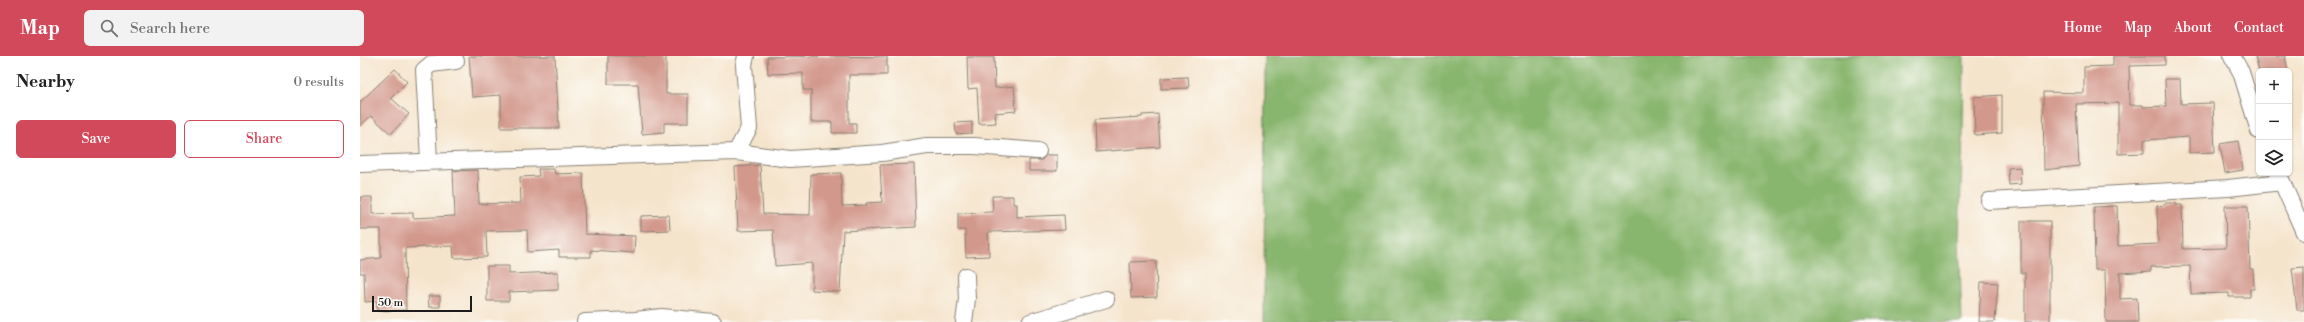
<!DOCTYPE html>
<meta charset="utf-8">
<style>
body{margin:0;font-family:"Libre Bodoni",serif;background:#f2f2f2;color:#222}
.controls{position:absolute;right:12px;top:12px;display:grid;overflow:hidden;border-radius:6px;box-shadow:0 1px 3px #0004}
.controls button{width:36px;height:36px;display:grid;place-items:center;padding:0;border:0;border-bottom:1px solid #e0e0e0;background:#fff;color:#222;font:20px sans-serif}
.scale{position:absolute;left:12px;bottom:10px;width:100px;box-sizing:border-box;padding-left:4px;border:2px solid #1c1c1c;border-top:0;font-size:11px;line-height:14px;white-space:nowrap;color:#1c1c1c;-webkit-text-stroke:3px #fdfcf7;paint-order:stroke}
.list{margin:0;padding:0;list-style:none}
h2{display:flex;justify-content:space-between;align-items:center;height:52px;margin:0;padding:0 16px;font-size:17px}
h2 small{font-size:13px;font-weight:400;color:#767676}
.actions{display:flex;gap:8px;padding:12px 16px}
.actions a{flex:1;padding:9px 0;border:1px solid #d1495b;border-radius:6px;text-align:center;font-size:14px;color:#d1495b}
.actions .main{background:#d1495b;color:#fff}
.icon{flex:none;width:22px;height:22px;fill:none;stroke:currentColor;stroke-width:2;stroke-linecap:round;stroke-linejoin:round}
.map{position:relative;flex:none;width:1944px;height:266px;overflow:hidden}
header{display:flex;align-items:center;gap:24px;box-sizing:border-box;height:56px;padding:0 20px;background:#d1495b;color:#fff}
header strong{font-size:19px}
nav{display:flex;gap:22px;margin-inline-start:auto;font-size:14px}
.search{width:280px;height:36px;background:#f2f2f2;display:flex;align-items:center;gap:10px;box-sizing:border-box;padding:0 14px;border-radius:6px;color:#767676;font-size:15px}
main{display:flex}
aside{flex:1;background:#fff}
.map>svg:first-child{display:block}
.forest{fill:#89b66e;stroke:#526945}
.building{fill:#d3988c}
.lines{fill:none;stroke-linecap:round;stroke-linejoin:round}
.minor-casing{stroke:#888074;stroke-width:18}
.minor{stroke:#fff;stroke-width:16}
</style>
<header>
<strong>Map</strong>
<div class="search"><svg class="icon" aria-label="search" viewBox="0 0 24 24"><circle cx="10" cy="10" r="6"/><path d="M15 15l6 6"/></svg>Search here</div>
<nav><a>Home</a><a>Map</a><a>About</a><a>Contact</a></nav>
</header>
<main>
<aside>
<h2>Nearby<small>0 results</small></h2>
<ul class="list">
</ul>
<div class="actions"><a class="main">Save</a><a>Share</a></div>
</aside>
<div class="map">
<svg width="1944" height="266" viewBox="0 0 1944 266">
<rect width="100%" height="100%" fill="#fdfcf7"/>
<filter id="ink" filterUnits="userSpaceOnUse"><feTurbulence type="fractalNoise" baseFrequency=".025" numOctaves="2"/><feDisplacementMap in="SourceGraphic" scale="8" xChannelSelector="R" yChannelSelector="G"/><feConvolveMatrix kernelMatrix="1 2 1 2 8 2 1 2 1" color-interpolation-filters="sRGB"/></filter>
<filter id="wash" filterUnits="userSpaceOnUse"><feTurbulence type="fractalNoise" baseFrequency=".012" numOctaves="4" result="noise"/><feDisplacementMap in="SourceGraphic" scale="16" xChannelSelector="R" yChannelSelector="G"/><feGaussianBlur stdDeviation="0.9" result="paint"/><feColorMatrix in="noise" values="0 0 0 0 0 0 0 0 0 0 0 0 0 0 0 0 0 1.4 0 .05"/><feComposite in="paint" operator="in"/></filter>
<g filter="url(#wash)">
<rect width="100%" height="100%" fill="#f5e4cc"/>
<polygon class="forest" points="905,0 1604,0 1603,81 1599,181 1602,266 904,266"/>
<g id="blocks">
<g class="building">
<polygon points="109,0 195,0 199,72 141,72 141,39 112,41"/>
<polygon points="248,0 306,0 306,38 328,38 328,67 304,67 304,76 282,78 278,28 248,28"/>
<polygon points="468,0 527,1 527,19 489,19 489,67 496,67 496,77 472,77 472,66 451,66 451,34 443,34 443,17 408,18 407,1"/>
<polygon points="1753,0 1805,0 1805,9 1769,10 1770,49 1783,49 1783,51 1806,50 1805,23 1820,23 1821,48 1853,47 1855,96 1829,97 1829,81 1784,84 1784,97 1758,98 1758,47 1716,48 1719,110 1684,114 1683,36 1724,37 1724,11 1753,10"/>
<polygon points="1895,0 1925,0 1928,15 1899,15"/>
<polygon points="607,1 634,1 635,32 654,30 656,55 635,57 636,67 619,68 617,32 608,33"/>
<polygon points="35,13 47,26 31,42 49,58 31,78 11,60 0,70 0,46"/>
<polygon points="828,21 829,32 801,33 801,22"/>
<polygon points="1642,39 1642,77 1615,79 1614,41"/>
<polygon points="798,58 800,91 736,96 735,64 782,61 782,59"/>
<polygon points="612,66 612,77 596,78 595,67"/>
<polygon points="1878,85 1883,114 1865,117 1860,88"/>
<polygon points="686,99 697,99 697,115 669,115 669,104 682,104"/>
<polygon points="554,108 556,171 483,175 480,236 452,234 452,207 415,210 413,174 378,175 375,111 400,109 403,158 450,159 451,118 481,117 482,150 507,149 506,147 522,146 520,109"/>
<polygon points="1660,111 1661,128 1649,129 1648,112"/>
<polygon points="178,113 194,113 195,118 223,117 225,178 275,180 274,197 231,194 231,201 199,201 199,194 168,196 167,174 126,175 127,201 94,202 93,190 45,192 46,254 17,255 17,245 5,246 4,217 0,217 0,204 21,202 21,173 0,173 0,141 12,141 12,158 53,157 53,162 95,160 93,115 118,114 119,148 161,147 160,121 179,120"/>
<polygon points="632,140 653,140 653,148 657,148 657,161 704,159 705,174 628,176 629,200 606,201 605,174 598,174 598,157 633,156"/>
<polygon points="1805,147 1816,147 1816,149 1822,149 1823,193 1866,192 1865,150 1888,150 1890,213 1893,213 1894,233 1890,233 1890,241 1869,241 1869,237 1831,238 1830,210 1791,211 1791,215 1760,217 1760,243 1777,242 1778,266 1746,266 1745,214 1735,214 1734,151 1757,150 1758,190 1798,188 1797,150 1805,149"/>
<polygon points="309,159 310,174 281,175 281,160"/>
<polygon points="1661,165 1690,165 1690,266 1665,266 1665,217 1661,217"/>
<polygon points="796,205 797,241 771,242 770,206"/>
<polygon points="127,210 149,210 149,218 198,216 198,234 149,236 149,245 127,245"/>
<polygon points="1944,211 1944,254 1937,254 1932,212"/>
<polygon points="1621,226 1638,227 1635,266 1619,266"/>
<polygon points="68,240 80,240 80,251 69,251"/>
</g>
</g>
</g>
<g filter="url(#ink)">
<use href="#blocks" fill-opacity="0" stroke="#888074" stroke-width="1"/>
<g class="lines">
<g class="minor-casing">
<g id="minor">
<polyline points="1872,0 1881,16 1899,75"/>
<polyline points="376,96 389,72 384,9 386,0"/>
<polyline points="69,104 64,14 71,8 96,5"/>
<polyline points="0,108 376,96 430,103 522,97 567,90 614,90 678,95"/>
<polyline points="1918,117 1944,176"/>
<polyline points="1629,145 1868,132 1922,126"/>
<polyline points="225,266 275,264 302,261 353,266"/>
<polyline points="604,266 607,243 606,220"/>
<polyline points="670,266 746,243"/>
</g>
</g>
<use href="#minor" class="minor"/>
</g>
</g>
</svg>
<div class="controls">
<button>+</button>
<button>−</button>
<button><svg class="icon" aria-label="layers" viewBox="0 0 24 24"><path d="M12 4l9 5-9 5-9-5zM3 14l9 5 9-5"/></svg></button>
</div>
<div class="scale">50 m</div>
</div>
</main>
